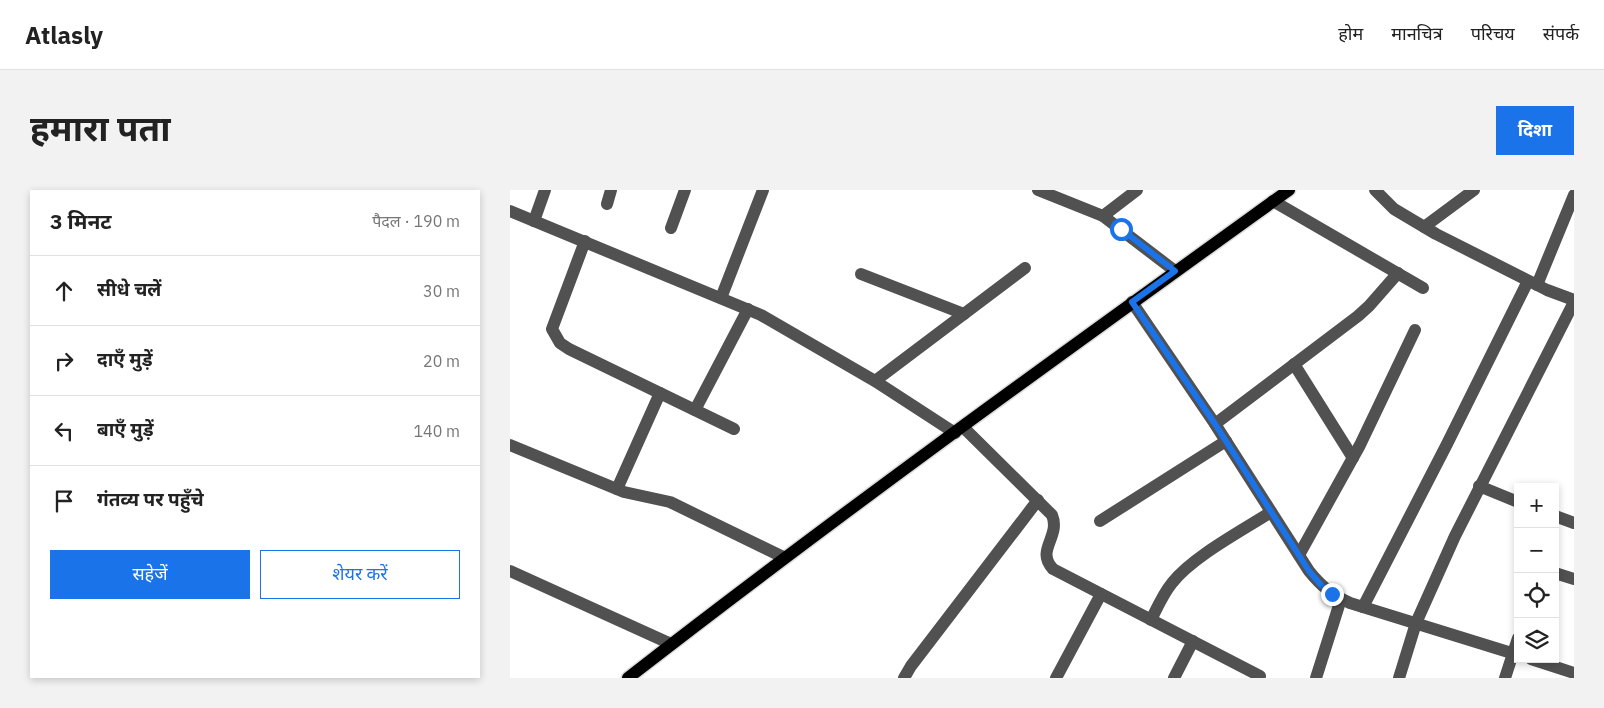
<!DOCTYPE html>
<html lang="hi">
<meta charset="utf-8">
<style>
body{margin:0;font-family:"IBM Plex Sans","Noto Sans Devanagari",sans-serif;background:#f2f2f2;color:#222}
.controls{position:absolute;right:15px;bottom:15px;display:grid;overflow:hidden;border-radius:0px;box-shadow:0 2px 8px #0003}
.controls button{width:45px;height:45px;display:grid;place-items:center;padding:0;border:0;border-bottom:1px solid #e0e0e0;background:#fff;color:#222;font:25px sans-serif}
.stop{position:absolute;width:15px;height:15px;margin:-11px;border:4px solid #1a73e8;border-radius:50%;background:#fff}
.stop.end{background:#1a73e8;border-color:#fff;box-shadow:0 1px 5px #0008}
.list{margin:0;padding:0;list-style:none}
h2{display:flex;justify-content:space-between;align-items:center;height:65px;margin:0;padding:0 20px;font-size:21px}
h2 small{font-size:16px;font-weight:400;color:#767676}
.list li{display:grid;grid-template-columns:32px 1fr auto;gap:15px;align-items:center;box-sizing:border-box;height:70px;padding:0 20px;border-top:1px solid #e0e0e0}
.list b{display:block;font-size:19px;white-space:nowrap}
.list em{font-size:16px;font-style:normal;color:#767676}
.actions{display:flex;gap:10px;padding:15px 20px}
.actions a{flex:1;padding:11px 0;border:1px solid #1a73e8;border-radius:0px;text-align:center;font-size:18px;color:#1a73e8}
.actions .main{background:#1a73e8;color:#fff}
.icon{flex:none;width:28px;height:28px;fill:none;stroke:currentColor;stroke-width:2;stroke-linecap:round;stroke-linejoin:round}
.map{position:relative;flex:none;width:1064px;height:488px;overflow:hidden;border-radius:0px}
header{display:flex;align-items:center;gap:30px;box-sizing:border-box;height:70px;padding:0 25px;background:#fff;border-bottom:1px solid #e0e0e0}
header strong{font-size:24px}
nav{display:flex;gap:28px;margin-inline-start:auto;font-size:18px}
.intro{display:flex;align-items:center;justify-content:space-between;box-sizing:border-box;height:120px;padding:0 30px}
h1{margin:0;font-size:35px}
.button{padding:12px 22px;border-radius:0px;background:#1a73e8;color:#fff;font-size:18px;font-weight:700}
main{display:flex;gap:30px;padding:0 30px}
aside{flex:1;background:#fff;border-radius:0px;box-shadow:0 2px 8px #0003}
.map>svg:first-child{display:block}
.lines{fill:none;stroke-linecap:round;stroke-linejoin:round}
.major-casing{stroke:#dbdbdb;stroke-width:15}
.minor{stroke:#515151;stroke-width:12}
.major{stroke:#000;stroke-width:12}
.route{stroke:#1a73e8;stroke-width:6}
</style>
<header>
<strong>Atlasly</strong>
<nav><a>होम</a><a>मानचित्र</a><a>परिचय</a><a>संपर्क</a></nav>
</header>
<div class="intro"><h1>हमारा पता</h1><a class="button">दिशा</a></div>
<main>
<aside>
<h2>3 मिनट<small>पैदल · 190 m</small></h2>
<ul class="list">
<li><svg class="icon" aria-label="ahead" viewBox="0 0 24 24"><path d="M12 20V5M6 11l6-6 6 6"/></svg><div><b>सीधे चलें</b></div><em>30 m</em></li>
<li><svg class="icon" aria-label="right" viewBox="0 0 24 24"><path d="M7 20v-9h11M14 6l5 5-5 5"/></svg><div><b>दाएँ मुड़ें</b></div><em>20 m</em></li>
<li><svg class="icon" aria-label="left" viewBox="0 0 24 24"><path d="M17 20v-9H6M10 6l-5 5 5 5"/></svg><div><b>बाएँ मुड़ें</b></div><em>140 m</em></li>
<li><svg class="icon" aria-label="arrive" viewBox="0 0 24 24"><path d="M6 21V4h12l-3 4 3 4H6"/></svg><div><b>गंतव्य पर पहुँचे</b></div></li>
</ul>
<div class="actions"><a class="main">सहेजें</a><a>शेयर करें</a></div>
</aside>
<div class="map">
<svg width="1064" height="488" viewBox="0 0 1064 488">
<rect width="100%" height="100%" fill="#fff"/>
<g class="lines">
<g class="major-casing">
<path id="major" d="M118,488C334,320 557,160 779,0"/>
</g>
<g class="minor">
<polyline points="528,0 593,26 665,81"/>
<polyline points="865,0 884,19 926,44 1037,100 1064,110"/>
<polyline points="763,11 913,98"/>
<polyline points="97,14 101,0"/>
<polyline points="0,21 251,125 365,191 445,243"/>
<polyline points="593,26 627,0"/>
<polyline points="24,31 35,0"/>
<polyline points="914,37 964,0"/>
<polyline points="161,38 175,0"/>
<polyline points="75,51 42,139 50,153 59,159 224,239"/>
<polyline points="351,84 454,124"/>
<polyline points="1027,95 1064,5"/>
<polyline points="211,108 253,0"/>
<path d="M622,112L705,234L799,381C812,397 821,404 840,413L1008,465"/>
<polyline points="784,174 843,268"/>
<polyline points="365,191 515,78"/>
<polyline points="185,220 238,119"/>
<polyline points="705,234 848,126 859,116 888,83"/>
<path d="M453,237L542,325C551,347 525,360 543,379L750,486"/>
<polyline points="0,255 114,302 160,312 273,367"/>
<polyline points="969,296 1008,312"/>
<polyline points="107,299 150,203"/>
<polyline points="1045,326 1064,333"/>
<polyline points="590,331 716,251"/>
<polyline points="789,365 850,255 905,140"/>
<polyline points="0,381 161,454"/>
<polyline points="1045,383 1064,389"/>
<polyline points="853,417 937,254 1018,91"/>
<path d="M641,430C647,418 653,404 662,393C682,367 733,340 761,322"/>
<polyline points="1021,469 1064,483"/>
<polyline points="394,488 401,476 528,310"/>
<polyline points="546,488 591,404"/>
<polyline points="664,488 683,451"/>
<polyline points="806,488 831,409"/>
<polyline points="889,488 906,433 945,346 1064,112"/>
<polyline points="995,488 1008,448"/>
</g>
<use href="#major" class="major"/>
</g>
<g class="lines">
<polyline class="route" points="611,39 665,81 622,112 705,234 799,381 811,395 822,404"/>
</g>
</svg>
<div class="controls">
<button>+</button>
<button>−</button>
<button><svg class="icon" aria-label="locate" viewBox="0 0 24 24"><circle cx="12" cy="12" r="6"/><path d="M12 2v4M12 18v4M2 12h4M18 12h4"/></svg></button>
<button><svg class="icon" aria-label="layers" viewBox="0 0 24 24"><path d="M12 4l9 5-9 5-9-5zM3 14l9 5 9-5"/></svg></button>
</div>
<div class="stop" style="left:611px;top:39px"></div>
<div class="stop end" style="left:822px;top:404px"></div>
</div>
</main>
